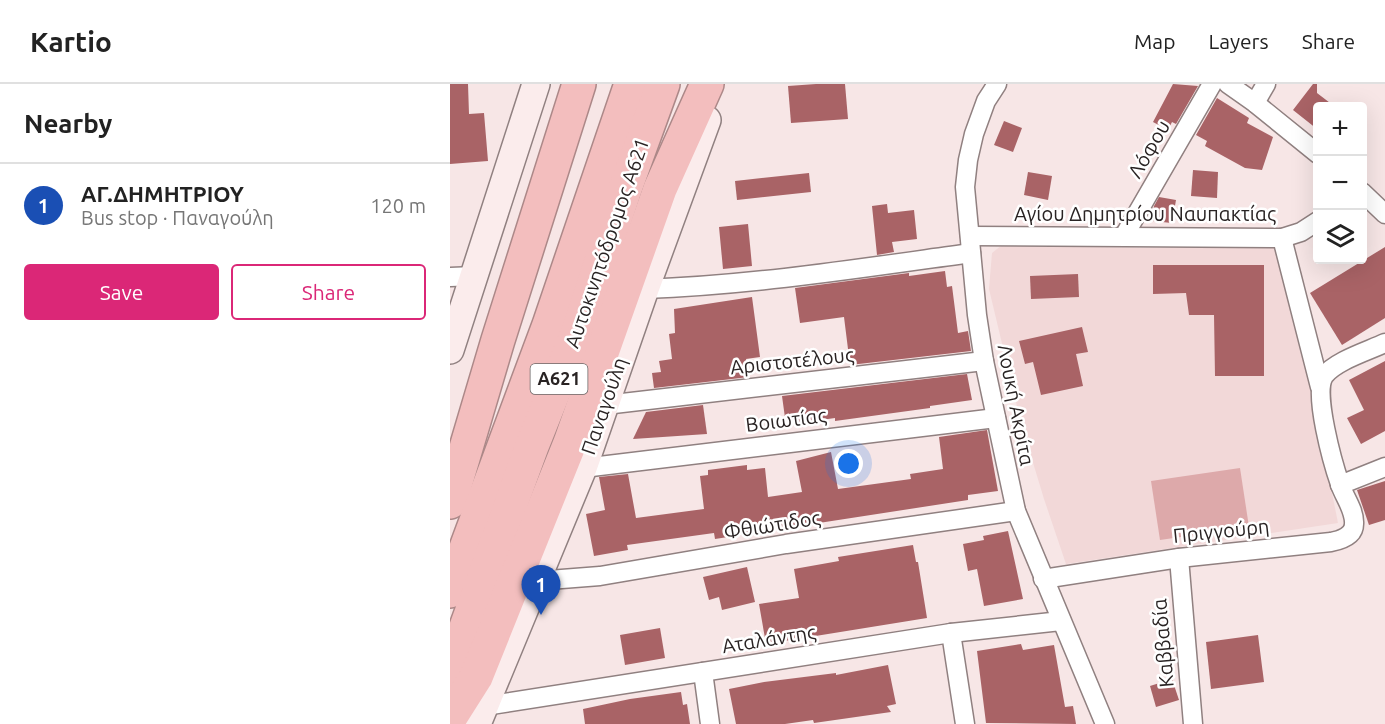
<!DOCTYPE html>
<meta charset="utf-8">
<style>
body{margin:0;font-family:Ubuntu,sans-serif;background:#f6f6f6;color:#222}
.controls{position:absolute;right:18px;top:18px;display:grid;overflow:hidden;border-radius:6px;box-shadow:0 6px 24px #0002}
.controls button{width:54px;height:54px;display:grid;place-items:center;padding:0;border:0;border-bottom:2px solid #e0e0e0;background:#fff;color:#222;font:30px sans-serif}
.you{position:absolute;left:399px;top:380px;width:21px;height:21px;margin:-15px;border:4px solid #fff;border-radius:50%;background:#1a73e8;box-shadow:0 0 0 9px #1a73e833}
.badge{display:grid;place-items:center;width:39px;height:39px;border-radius:50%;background:#db2777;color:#fff;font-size:20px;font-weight:700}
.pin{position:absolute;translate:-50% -50px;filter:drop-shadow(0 2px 3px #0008)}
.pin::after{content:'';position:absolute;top:32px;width:21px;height:18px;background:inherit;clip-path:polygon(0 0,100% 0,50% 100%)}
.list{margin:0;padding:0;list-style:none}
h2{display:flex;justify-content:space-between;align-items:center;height:78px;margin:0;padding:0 24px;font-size:26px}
h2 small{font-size:20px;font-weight:400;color:#767676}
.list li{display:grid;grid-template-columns:39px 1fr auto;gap:18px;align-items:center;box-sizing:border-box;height:84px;padding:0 24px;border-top:2px solid #e0e0e0}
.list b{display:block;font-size:22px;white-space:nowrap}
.list p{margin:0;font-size:20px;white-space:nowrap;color:#767676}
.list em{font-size:20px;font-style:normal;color:#767676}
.actions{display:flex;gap:12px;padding:18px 24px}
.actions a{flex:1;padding:14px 0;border:2px solid #db2777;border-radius:6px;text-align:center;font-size:21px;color:#db2777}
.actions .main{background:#db2777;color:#fff}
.icon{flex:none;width:33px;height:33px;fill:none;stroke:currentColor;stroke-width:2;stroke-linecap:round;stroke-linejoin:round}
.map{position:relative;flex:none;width:935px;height:640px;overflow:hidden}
header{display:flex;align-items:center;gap:36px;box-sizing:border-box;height:84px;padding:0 30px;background:#fff;border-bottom:2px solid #e0e0e0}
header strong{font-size:28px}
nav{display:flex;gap:33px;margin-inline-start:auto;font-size:21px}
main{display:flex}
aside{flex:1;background:#fff}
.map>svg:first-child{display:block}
.built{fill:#f2d8d8}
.green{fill:#dda9aa}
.building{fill:#a96366}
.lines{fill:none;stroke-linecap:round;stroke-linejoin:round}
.street-casing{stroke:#908080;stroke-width:21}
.secondary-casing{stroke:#908080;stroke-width:30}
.highway-casing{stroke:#ac8888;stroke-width:36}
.street{stroke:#fff;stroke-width:18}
.secondary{stroke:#fbecec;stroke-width:27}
.highway{stroke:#f3bebe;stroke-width:33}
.labels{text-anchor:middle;stroke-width:5;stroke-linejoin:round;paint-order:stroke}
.shield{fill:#fff;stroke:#696565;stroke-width:1.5}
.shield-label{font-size:18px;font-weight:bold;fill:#292323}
.street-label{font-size:20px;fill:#292323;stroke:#fff}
</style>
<header>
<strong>Kartio</strong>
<nav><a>Map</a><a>Layers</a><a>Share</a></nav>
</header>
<main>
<aside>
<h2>Nearby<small></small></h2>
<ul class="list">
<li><span class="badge" style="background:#1a4fb4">1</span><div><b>ΑΓ.ΔΗΜΗΤΡΙΟΥ</b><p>Bus stop · Παναγούλη</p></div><em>120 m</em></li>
</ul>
<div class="actions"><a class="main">Save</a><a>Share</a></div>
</aside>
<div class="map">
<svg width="935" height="640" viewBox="0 0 935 640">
<rect width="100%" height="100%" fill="#f7e6e6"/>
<polygon class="built" points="552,161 692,164 821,162 829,167 844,218 888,439 616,480 594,415 571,339 539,205 542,169"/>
<polygon class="green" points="790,384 799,443 710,456 701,397"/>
<g class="building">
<polygon points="0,0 18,0 19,30 34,29 38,77 0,80"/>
<polygon points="366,0 395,0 398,35 341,39 338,2"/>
<polygon points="723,0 748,2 726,40 722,38 718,46 703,38"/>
<polygon points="863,0 867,0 867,9 884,22 867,22 867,45 843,26"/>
<polygon points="767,14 799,34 797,39 823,53 812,86 795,84 755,62 757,57 746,51"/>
<polygon points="554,37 572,44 563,68 544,61"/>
<polygon points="743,86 768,88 767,114 741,112"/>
<polygon points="578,88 602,92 598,116 574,111"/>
<polygon points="359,89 361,108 287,116 285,97"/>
<polygon points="709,113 726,116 722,139 702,137 704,122"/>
<polygon points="437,120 438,129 464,126 467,155 442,158 444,168 427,171 422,122"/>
<polygon points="298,140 302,182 273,185 269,143"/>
<polygon points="935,163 935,234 892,261 860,209"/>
<polygon points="703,181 814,181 814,292 765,292 764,231 739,231 736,209 703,210"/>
<polygon points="495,187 497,203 502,202 508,249 518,247 521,267 400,281 394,233 350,239 345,204 459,189 459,192"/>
<polygon points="628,190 629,213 581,215 580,192"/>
<polygon points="302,213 310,273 296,275 299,293 204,304 202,289 211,288 209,277 222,275 219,250 225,249 224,225"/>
<polygon points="632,243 638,268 626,270 633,302 591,311 583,278 575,280 569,257"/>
<polygon points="935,277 935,347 911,360 897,334 914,326 899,296"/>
<polygon points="517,290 522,316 480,322 480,324 385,337 385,334 336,341 332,312"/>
<polygon points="253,321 257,350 183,355 196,328"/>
<polygon points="537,346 548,407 518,411 518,416 265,455 264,449 177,461 178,466 144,472 136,430 155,426 149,393 178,390 186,434 254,425 250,392 258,391 258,386 297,381 297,386 315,384 318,413 352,408 346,377 381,368 388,405 461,395 460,390 493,385 489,353"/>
<polygon points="935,397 935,436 919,441 907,406"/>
<polygon points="558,447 573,515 534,522 527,485 518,487 513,460 534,456 533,452"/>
<polygon points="463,461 466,478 468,478 477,534 316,560 309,520 349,514 344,485 389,477 388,473"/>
<polygon points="297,483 305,518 272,526 269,513 259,516 253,493"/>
<polygon points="210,544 215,574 175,581 170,551"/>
<polygon points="808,551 814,598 761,605 756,558"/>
<polygon points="571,560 573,566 604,561 615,623 623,622 626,640 536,639 527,567"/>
<polygon points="438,581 446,620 437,622 441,628 364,639 363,636 335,640 286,640 279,605 314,598 386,589 386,591"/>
<polygon points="722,595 729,616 706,623 700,602"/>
<polygon points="231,608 233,621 237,620 240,640 135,640 133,625 180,615"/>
</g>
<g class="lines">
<g class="street-casing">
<g id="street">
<polyline points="547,0 536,17 524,50 518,76 515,103 527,231 534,277 566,427 655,640"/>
<polyline points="778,0 805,19 868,70"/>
<polyline points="805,19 816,0"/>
<polyline points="912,108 935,130"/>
<polyline points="520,152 832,154 851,148 868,137"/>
<polyline points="674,152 762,0"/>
<polyline points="832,154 870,303"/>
<polyline points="0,193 25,192"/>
<path d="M195,205C304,201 412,184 521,169"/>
<polyline points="155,321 534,277"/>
<polyline points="133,384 546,334"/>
<polyline points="890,401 935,383"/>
<polyline points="729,474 743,640"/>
<path d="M593,495L729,474L881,458C891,456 904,452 904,440C905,426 894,413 890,400C883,380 863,309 874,292C885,277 918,267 935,259"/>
<polyline points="86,497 150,492 336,460 566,427"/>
<polyline points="501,549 515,640"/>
<polyline points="253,588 260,640"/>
<polyline points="35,622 501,549 611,537"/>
</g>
</g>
<g class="secondary-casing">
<g id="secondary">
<polyline points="0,266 86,0"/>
<polyline points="27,640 133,384 195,205 257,36"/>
</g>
</g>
<g class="highway-casing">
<g id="highway">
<polyline points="0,418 48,256 129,0"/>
<polyline points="0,507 99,241 181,0"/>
<polyline points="0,587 82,362 126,252 175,105 213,0"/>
<polyline points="0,634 26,593 120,359 210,105 257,0"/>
</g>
</g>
<use href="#street" class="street"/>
<use href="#secondary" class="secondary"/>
<use href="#highway" class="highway"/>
</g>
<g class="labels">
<rect class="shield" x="80.5" y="280" width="57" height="30" rx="4.5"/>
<g class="shield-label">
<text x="109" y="301">Α621</text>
</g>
<g class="street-label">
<text transform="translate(699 65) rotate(-60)" y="7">Λόφου</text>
<text x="695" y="137">Αγίου Δημητρίου Ναυπακτίας</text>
<text transform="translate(157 159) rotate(-71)" y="7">Αυτοκινητόδρομος Α621</text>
<text transform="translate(342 277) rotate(-6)" y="7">Αριστοτέλους</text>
<text transform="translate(566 321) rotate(79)" y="7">Λουκή Ακρίτα</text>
<text transform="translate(154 322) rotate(-71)" y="7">Παναγούλη</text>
<text transform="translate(336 336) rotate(-7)" y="7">Βοιωτίας</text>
<text transform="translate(322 441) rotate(-9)" y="7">Φθιώτιδος</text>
<text transform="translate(771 447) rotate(-6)" y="7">Πριγγούρη</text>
<text transform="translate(319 555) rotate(-9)" y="7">Αταλάντης</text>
<text transform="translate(713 559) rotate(-95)" y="7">Καββαδία</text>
</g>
</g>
</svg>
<div class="controls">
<button>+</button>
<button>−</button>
<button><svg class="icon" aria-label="layers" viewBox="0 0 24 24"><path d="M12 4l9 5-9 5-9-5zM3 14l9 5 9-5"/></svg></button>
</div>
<div class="you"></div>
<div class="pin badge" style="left:91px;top:531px;background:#1a4fb4">1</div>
</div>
</main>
